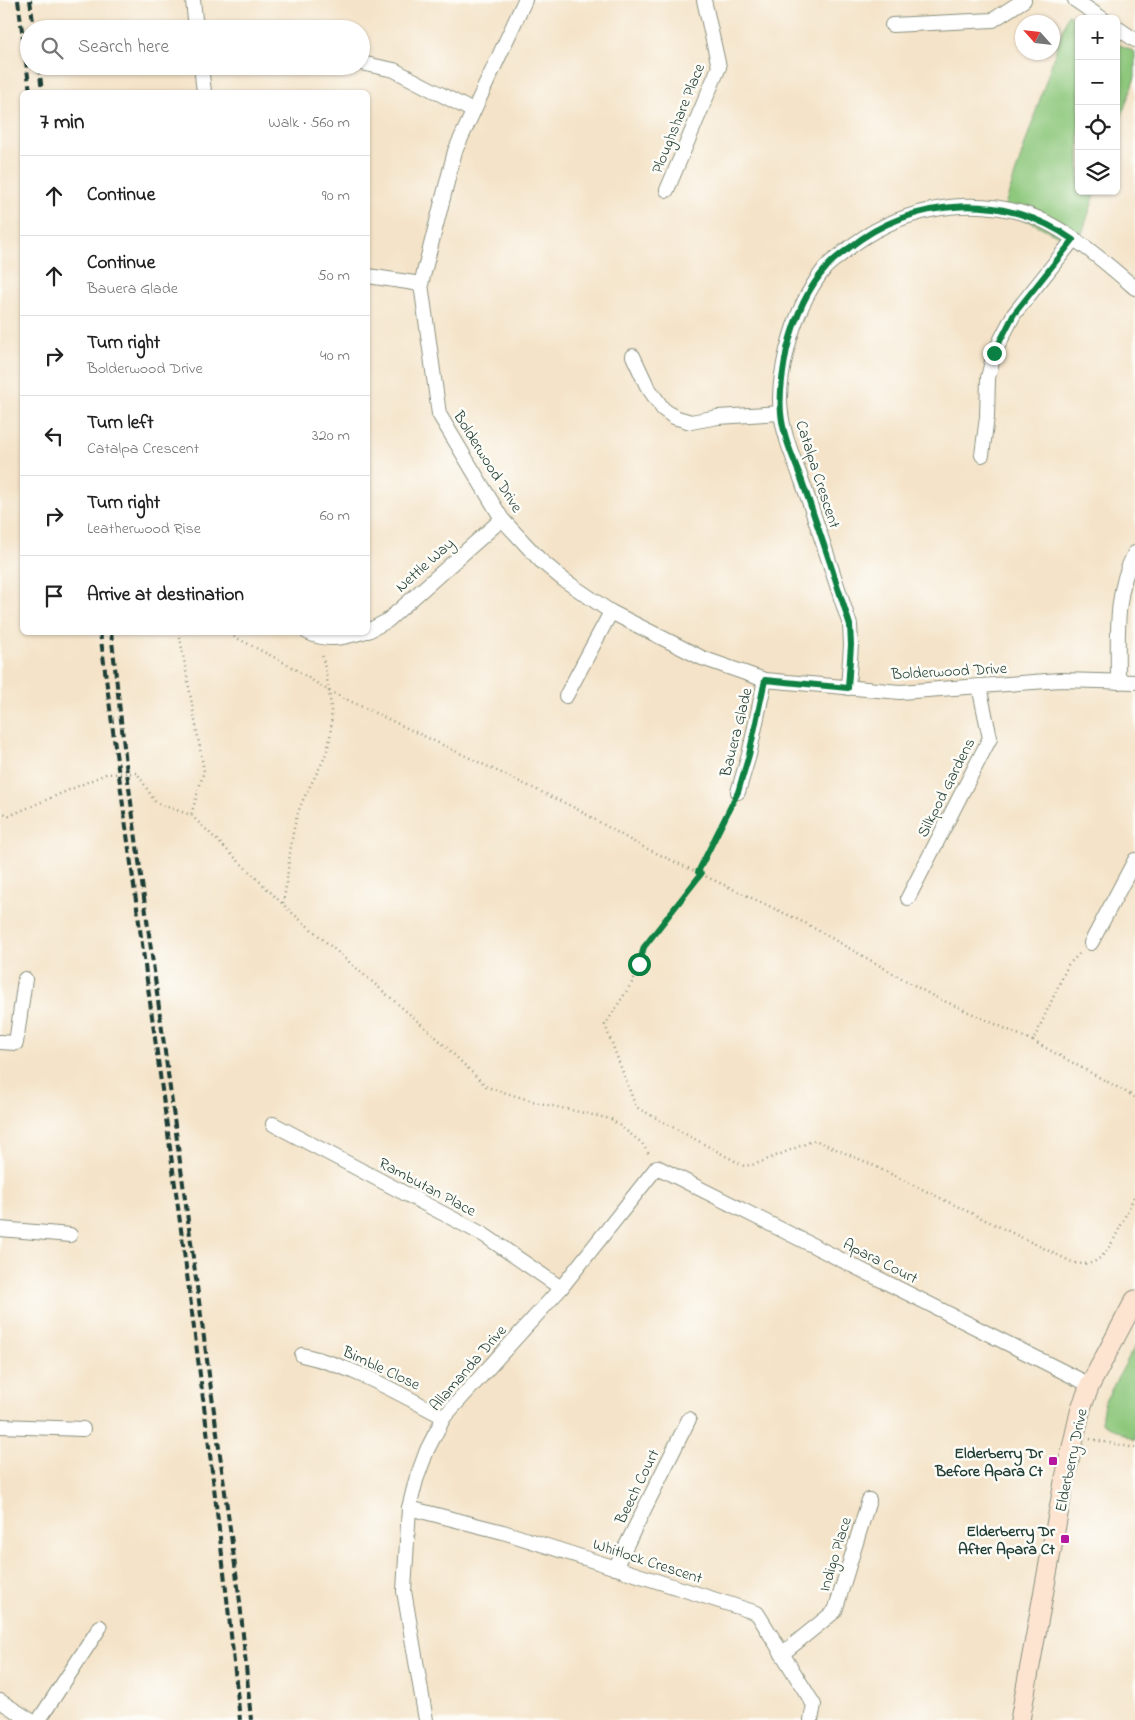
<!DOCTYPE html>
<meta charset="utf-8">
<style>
body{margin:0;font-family:"Indie Flower",sans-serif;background:#f2f2f2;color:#222}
.controls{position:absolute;right:15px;top:15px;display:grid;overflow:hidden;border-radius:8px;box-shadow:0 1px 4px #0004}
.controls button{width:45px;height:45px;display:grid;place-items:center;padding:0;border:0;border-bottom:1px solid #e0e0e0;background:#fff;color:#222;font:25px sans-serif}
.compass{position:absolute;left:1015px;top:15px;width:45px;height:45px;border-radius:50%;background:#fff;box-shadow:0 1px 4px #0004;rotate:297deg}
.stop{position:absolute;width:15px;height:15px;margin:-11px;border:4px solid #0b8043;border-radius:50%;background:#fff}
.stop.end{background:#0b8043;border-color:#fff;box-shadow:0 1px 5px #0008}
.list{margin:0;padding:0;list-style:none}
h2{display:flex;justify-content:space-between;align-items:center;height:65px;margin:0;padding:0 20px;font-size:21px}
h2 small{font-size:16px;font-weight:400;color:#767676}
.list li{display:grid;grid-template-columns:32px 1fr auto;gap:15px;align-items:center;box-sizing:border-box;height:80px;padding:0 20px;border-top:1px solid #e0e0e0}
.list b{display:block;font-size:19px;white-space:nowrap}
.list p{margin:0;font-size:16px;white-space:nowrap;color:#767676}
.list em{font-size:16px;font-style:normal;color:#767676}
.icon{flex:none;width:28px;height:28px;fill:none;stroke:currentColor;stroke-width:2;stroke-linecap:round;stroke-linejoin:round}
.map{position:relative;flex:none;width:1135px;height:1720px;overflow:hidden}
.search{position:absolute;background:#fff;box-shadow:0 1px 4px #0004;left:20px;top:20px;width:350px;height:55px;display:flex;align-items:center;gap:12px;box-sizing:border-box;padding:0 18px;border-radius:28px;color:#767676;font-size:19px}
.panel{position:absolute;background:#fff;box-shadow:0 1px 4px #0004;left:20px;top:90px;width:350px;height:545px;border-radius:8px}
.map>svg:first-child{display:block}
.green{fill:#8ec87d;stroke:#568258}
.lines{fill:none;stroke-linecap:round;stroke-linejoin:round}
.street-casing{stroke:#8a907e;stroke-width:16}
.secondary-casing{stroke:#8a907e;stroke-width:21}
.path{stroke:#8a907e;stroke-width:2.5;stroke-dasharray:1 4;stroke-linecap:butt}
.street{stroke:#fff;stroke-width:14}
.secondary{stroke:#fde4d1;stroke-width:19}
.rail{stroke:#1f3d34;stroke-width:4;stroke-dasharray:8 4;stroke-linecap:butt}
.route{stroke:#0b8043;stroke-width:6}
.poi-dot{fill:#b5179e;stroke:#fdfcf7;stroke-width:2}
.labels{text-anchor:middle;stroke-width:5;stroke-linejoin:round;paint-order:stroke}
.street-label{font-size:16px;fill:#1f3d34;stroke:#fdfcf7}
.poi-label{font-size:16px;font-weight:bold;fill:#1f3d34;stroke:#fdfcf7;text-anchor:end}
</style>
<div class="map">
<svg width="1135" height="1720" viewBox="0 0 1135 1720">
<rect width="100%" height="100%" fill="#fdfcf7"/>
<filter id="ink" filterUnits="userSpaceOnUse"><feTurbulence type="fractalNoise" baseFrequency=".02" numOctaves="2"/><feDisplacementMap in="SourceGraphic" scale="10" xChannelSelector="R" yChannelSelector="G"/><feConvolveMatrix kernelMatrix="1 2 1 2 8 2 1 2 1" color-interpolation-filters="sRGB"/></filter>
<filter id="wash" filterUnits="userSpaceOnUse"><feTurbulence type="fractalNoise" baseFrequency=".0096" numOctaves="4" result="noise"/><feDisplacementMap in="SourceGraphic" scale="20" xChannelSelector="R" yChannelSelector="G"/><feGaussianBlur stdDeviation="1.12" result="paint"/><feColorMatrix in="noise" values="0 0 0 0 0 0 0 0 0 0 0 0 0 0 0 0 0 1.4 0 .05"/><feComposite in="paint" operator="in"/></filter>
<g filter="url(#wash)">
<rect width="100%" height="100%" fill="#f4e3c8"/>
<g class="green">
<polygon points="1068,14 1079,21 1079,191 1096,191 1078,246 1004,208"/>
<polygon points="1116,43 1135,52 1135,77 1116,132"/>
<polygon points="1135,1346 1135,1440 1101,1422 1104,1403"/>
</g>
</g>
<g filter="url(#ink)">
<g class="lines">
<g class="street-casing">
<g id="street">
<polyline points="193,0 196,29"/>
<polyline points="525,0 455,151 421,284 439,414 502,519 540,560 564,580 611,612 702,658 765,680 900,692 1060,680 1135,682"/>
<polyline points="1075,0 1103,19"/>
<polyline points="892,25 993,20 1024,0"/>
<polyline points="1116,27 1135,40"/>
<polyline points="361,63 394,70 473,111"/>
<polyline points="201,66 204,92"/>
<polyline points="667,190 719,67 704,0"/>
<polyline points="368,276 421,284"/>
<polyline points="633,356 647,386 663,409 674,417 691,422 718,417 781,413"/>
<polyline points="982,455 987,417 988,378 994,353 1014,314 1073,240"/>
<polyline points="368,631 387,621 502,519"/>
<path d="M307,632C326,642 342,638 363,632"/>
<path d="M1118,682C1118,640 1114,591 1135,553"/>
<path d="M848,688L851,645L850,625C834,577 819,529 802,481C794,459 784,437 781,413C778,393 782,370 787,350C794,321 806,292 825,268C830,262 839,257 845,251C896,210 963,195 1026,214C1064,226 1105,262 1135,288"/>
<polyline points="566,696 611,612"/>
<polyline points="738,792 749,755 765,680"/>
<polyline points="908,898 990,738 979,686"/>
<polyline points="1091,943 1135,860"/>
<polyline points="0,1042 16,1043 25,979"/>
<polyline points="273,1124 484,1235 561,1288"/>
<polyline points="0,1229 70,1235"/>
<path d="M302,1355C355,1367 396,1392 444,1417"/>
<polyline points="0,1426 83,1429"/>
<polyline points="409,1508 503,1532 757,1613 814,1705 811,1720"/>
<polyline points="615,1568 689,1419"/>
<polyline points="782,1654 835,1611 869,1500"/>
<polyline points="0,1701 30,1720"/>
<polyline points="39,1720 100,1627"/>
<polyline points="426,1720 404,1591 409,1508 416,1480 427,1450 444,1417 561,1288 657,1167 1090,1385"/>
</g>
</g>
<g class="secondary-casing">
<polyline id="secondary" points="1020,1720 1064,1482 1081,1408 1090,1385 1135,1300"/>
</g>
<g class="path">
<polyline points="179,632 204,771 191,815"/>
<polyline points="225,632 287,664 329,691 575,808 639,845 805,923 933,996 1033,1041 1068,965 1081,952"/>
<polyline points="0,811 9,816 106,774 137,773 156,803 191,815 290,911 435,1036 487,1087 539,1103 611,1119 642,1143 650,1156"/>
<polyline points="698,872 731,804"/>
<path d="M701,874L644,947L633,981L605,1025L636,1107L744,1166L756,1164L815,1140L866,1162L1074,1263C1082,1264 1090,1265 1097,1260C1113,1250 1126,1212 1135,1195"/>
<path d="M283,903C289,875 289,844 297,816C303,796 314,780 323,761C339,725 328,688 322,652"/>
<polyline points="1033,1041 1135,1097"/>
<polyline points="1090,1439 1135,1448"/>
</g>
<use href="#street" class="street"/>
<use href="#secondary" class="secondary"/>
<g class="rail">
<polyline points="18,0 30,92"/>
<polyline points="30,0 34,29"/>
<polyline points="39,66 42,92"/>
<path d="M100,632C147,995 203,1356 240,1720"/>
<polyline points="111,632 127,773 240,1602 251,1720"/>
</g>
</g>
</g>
<g class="lines" filter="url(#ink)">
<path class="route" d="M639,964L644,947L701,874L698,872L738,792L749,755L765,680L848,688L851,645L850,625C835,577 819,529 802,481C794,459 783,437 781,413C779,392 783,369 787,349C794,321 806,290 826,268C832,260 841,254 849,248C913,196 1006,192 1073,240L1014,314L994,353"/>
</g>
<g class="poi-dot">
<rect x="1048" y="1456" width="10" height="10" rx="2.5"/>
<rect x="1060" y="1534" width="10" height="10" rx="2.5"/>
</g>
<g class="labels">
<g class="street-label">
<text transform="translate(677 118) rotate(-68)" y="6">Ploughshare Place</text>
<text transform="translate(489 461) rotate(58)" y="6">Bolderwood Drive</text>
<text transform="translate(819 474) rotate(72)" y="6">Catalpa Crescent</text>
<text transform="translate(424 564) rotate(-42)" y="6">Nettle Way</text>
<text transform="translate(949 670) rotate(-3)" y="6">Bolderwood Drive</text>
<text transform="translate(735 732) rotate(-76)" y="6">Bauera Glade</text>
<text transform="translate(945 787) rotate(-63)" y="6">Silkpod Gardens</text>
<text transform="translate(428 1186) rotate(28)" y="6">Rambutan Place</text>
<text transform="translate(881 1260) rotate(27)" y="6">Apara Court</text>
<text transform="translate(382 1367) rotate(25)" y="6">Bimble Close</text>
<text transform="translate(467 1367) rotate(-49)" y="6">Allamanda Drive</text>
<text transform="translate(1070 1460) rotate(-78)" y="6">Elderberry Drive</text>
<text transform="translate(636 1486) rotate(-64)" y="6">Beech Court</text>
<text transform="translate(834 1554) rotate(-73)" y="6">Indigo Place</text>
<text transform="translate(648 1560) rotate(18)" y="6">Whitlock Crescent</text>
</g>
<g class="poi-label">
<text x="1043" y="1458">Elderberry Dr<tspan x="1043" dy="18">Before Apara Ct</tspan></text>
<text x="1055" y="1536">Elderberry Dr<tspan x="1055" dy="18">After Apara Ct</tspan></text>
</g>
</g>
</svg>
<div class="controls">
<button>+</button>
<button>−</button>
<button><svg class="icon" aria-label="locate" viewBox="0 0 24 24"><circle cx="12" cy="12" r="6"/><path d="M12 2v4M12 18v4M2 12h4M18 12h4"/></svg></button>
<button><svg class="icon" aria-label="layers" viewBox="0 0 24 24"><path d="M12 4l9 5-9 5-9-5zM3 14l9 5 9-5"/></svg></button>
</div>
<svg class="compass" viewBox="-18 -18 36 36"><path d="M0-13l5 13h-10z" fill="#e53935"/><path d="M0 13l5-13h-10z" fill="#767676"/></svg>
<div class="stop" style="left:639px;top:964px"></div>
<div class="stop end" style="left:994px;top:353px"></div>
<div class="search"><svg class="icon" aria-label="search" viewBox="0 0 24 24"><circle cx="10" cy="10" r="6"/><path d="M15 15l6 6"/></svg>Search here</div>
<section class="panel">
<h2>7 min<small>Walk · 560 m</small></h2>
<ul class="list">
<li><svg class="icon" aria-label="ahead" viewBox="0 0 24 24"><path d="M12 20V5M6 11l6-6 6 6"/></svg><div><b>Continue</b></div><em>90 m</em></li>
<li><svg class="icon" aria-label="ahead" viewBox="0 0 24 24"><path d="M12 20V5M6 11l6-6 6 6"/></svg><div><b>Continue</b><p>Bauera Glade</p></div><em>50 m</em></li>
<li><svg class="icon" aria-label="right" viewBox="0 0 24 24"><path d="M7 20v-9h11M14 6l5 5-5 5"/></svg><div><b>Turn right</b><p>Bolderwood Drive</p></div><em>40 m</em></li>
<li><svg class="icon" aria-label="left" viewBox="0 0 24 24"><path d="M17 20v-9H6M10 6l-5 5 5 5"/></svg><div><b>Turn left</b><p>Catalpa Crescent</p></div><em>320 m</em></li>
<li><svg class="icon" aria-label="right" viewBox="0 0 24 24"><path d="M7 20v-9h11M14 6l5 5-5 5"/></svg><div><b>Turn right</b><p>Leatherwood Rise</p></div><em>60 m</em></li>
<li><svg class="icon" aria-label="arrive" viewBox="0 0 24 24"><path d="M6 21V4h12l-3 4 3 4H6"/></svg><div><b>Arrive at destination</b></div></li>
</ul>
</section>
</div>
